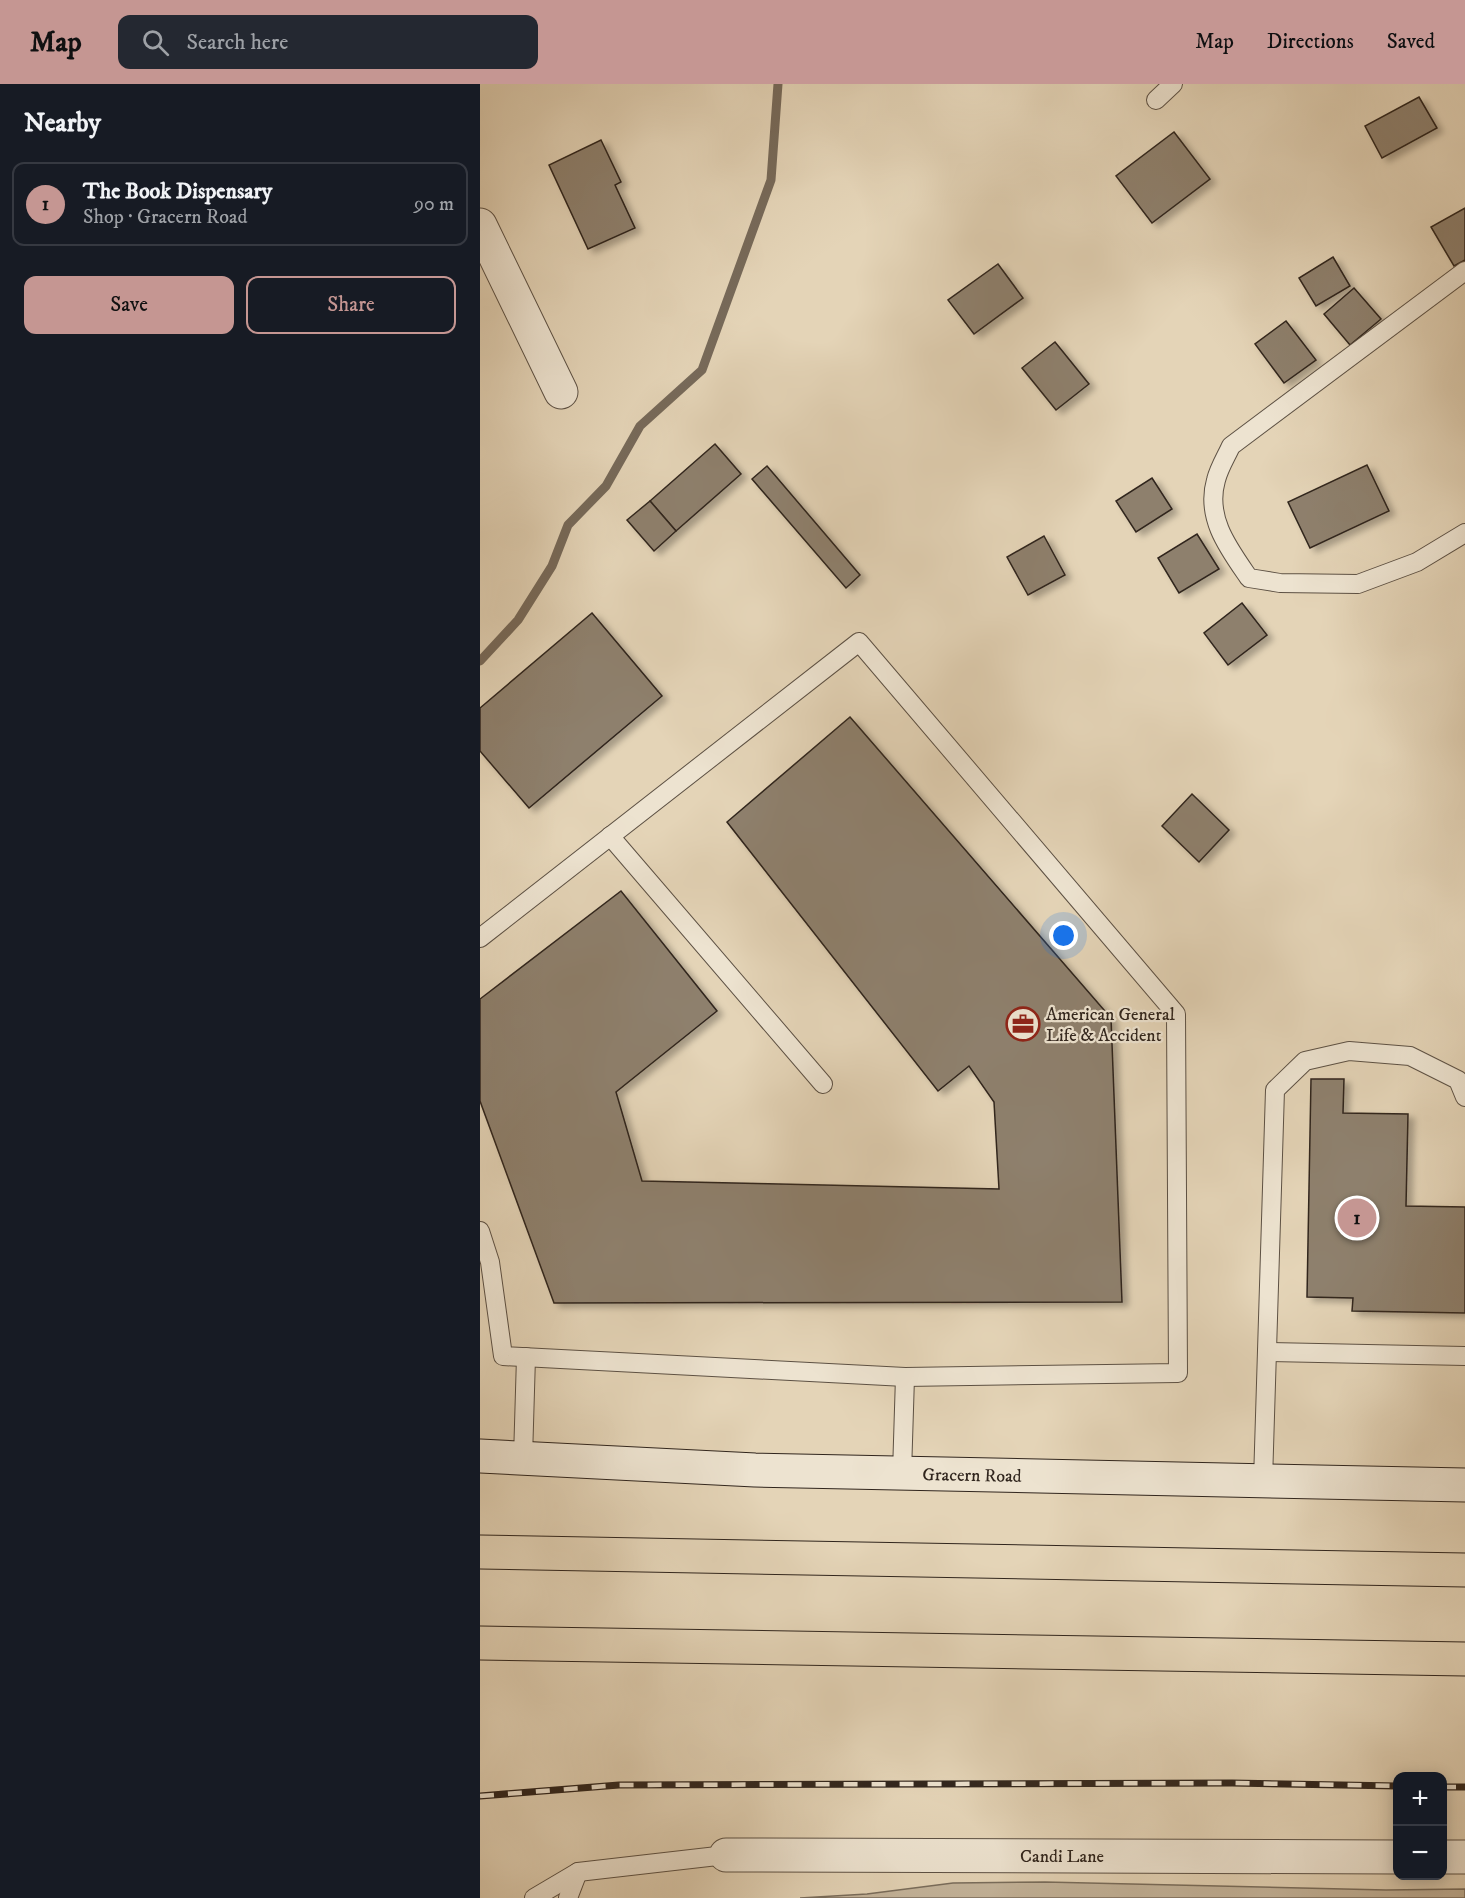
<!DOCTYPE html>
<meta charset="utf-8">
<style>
body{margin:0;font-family:"IM FELL DW Pica",serif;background:#242831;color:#f1f3f6}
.controls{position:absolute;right:18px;bottom:18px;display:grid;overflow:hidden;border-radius:12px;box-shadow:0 3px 15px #0003}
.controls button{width:54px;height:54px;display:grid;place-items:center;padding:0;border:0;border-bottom:2px solid #363941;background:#171b24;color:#f1f3f6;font:30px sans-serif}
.you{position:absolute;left:584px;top:852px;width:21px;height:21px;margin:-15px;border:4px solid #fff;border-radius:50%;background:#1a73e8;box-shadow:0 0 0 9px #1a73e833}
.badge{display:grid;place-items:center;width:39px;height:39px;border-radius:50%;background:#c59692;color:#111;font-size:20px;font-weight:700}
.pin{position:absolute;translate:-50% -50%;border:3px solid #fff;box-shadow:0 2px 6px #0006}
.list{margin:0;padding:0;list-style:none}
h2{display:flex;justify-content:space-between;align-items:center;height:78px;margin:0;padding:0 24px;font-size:26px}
h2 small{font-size:20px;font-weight:400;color:#9ea1a6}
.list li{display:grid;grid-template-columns:39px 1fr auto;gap:18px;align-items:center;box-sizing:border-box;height:84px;margin:0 12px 12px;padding:0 12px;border:2px solid #363941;border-radius:12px}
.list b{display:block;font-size:22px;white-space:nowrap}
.list p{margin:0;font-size:20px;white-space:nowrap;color:#9ea1a6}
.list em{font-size:20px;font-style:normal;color:#9ea1a6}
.actions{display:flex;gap:12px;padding:18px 24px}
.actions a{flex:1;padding:14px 0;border:2px solid #c59692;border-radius:12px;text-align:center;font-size:21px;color:#c59692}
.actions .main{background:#c59692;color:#111}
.icon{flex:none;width:33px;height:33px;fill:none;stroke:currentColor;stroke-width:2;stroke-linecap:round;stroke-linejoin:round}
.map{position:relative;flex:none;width:985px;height:1814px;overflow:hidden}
header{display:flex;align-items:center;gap:36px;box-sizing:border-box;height:84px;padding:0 30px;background:#c59692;color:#111}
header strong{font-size:28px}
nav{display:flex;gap:33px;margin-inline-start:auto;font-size:21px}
.search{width:420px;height:54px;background:#242831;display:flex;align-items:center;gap:15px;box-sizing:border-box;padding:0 21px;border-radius:12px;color:#9ea1a6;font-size:22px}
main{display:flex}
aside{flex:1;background:#171b24}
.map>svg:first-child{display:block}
.green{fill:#c5b69d;stroke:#7a6e5d;stroke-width:1.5}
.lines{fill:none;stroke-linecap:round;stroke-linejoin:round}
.stream{stroke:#776a5a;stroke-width:9}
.building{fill:#8e806d;stroke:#30251d;stroke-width:1.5;filter:url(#shadow)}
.lane-casing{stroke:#5d5144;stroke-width:20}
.street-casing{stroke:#5d5144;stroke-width:35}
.secondary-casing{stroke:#30251d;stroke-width:35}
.highway-casing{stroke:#30251d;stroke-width:35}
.lane{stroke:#ede3d0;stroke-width:18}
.street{stroke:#ede3d0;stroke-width:33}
.secondary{stroke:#ede3d0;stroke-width:33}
.highway{stroke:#e4d4b7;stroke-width:33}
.rail-casing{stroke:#30251d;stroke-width:7}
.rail{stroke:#ede3d0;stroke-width:4.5;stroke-dasharray:14;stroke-linecap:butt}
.labels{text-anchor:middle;stroke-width:4.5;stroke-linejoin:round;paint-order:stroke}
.poi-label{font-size:18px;fill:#30251d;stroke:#ede3d0;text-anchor:start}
.street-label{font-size:18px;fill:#30251d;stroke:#ede3d0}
</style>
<header>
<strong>Map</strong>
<div class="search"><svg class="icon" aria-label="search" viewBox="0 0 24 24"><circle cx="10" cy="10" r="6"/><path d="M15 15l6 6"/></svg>Search here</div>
<nav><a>Map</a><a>Directions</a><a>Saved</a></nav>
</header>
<main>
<aside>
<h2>Nearby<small></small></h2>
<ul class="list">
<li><span class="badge">1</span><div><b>The Book Dispensary</b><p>Shop · Gracern Road</p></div><em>90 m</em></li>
</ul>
<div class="actions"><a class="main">Save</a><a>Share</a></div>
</aside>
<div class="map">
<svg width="985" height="1814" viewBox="0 0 985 1814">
<defs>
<filter id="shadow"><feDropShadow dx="6" dy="4" stdDeviation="3" flood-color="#0004"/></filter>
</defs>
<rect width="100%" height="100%" fill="#e4d4b7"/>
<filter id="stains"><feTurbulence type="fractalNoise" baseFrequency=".00333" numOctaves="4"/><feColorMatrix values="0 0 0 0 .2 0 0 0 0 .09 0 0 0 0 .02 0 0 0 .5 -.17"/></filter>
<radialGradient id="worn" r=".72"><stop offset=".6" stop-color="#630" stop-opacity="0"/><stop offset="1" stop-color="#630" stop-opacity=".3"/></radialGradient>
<polygon class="green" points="565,1798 906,1806 985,1805 985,1814 320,1814 387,1810 473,1799"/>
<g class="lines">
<polyline class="stream" points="0,577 38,536 72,482 88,441 126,402 160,342 222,286 291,96 298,0"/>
</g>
<g class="building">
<polygon points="939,13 957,44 902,74 885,42"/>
<polygon points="694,48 730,95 672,139 636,92"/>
<polygon points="121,56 141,98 135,101 155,144 108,165 69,81"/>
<polygon points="985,124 985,176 974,182 951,143"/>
<polygon points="853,173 870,202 836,222 819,194"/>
<polygon points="518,180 543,214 494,250 468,216"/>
<polygon points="874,204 901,235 870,261 844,230"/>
<polygon points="806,237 836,276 804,299 775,260"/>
<polygon points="575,258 609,300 576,326 542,284"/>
<polygon points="235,360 261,390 196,447 170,417"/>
<polygon points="887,381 909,427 830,464 808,418"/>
<polygon points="287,382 380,491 366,504 272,395"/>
<polygon points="672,394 692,425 656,448 636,417"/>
<polygon points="170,417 196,447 174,467 147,436"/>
<polygon points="717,450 739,485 699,509 678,474"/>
<polygon points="564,452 585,491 548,511 527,473"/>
<polygon points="762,519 787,551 748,581 724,549"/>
<polygon points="112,529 182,612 49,724 0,667 0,624"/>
<polygon points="370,633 631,934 642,1218 74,1219 0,1017 0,915 141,807 237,927 136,1008 162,1097 519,1105 514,1018 489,982 458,1007 247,738"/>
<polygon points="712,710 749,746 719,778 682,742"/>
<polygon points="831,995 864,995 863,1029 928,1030 926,1122 985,1123 985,1229 872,1227 873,1214 827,1213"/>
</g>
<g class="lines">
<g class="lane-casing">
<g id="lane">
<polyline points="676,16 693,0"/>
<path d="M985,187L751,362C746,373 739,384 736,396C725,434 749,465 769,494L800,499L878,500L937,478L985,449"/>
<polyline points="130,752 343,1000"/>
<polyline points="0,854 379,558 696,930 698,1289 425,1293 23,1272 10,1178 0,1147"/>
<polyline points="787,1268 985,1272"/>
<polyline points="43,1374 46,1273"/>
<polyline points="422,1389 425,1293"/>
<polyline points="783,1397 795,1006 825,977 869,967 930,972 978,996 985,1013"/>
<polyline points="54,1814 98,1788 246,1771"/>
<polyline points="88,1814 98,1788"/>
</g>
</g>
<g class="street-casing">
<g id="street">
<polyline points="0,141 81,308"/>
<polyline points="246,1771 918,1773"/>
<polyline points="962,1773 985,1773"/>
</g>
</g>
<g class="secondary-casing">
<polyline id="secondary" points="0,1372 275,1386 985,1401"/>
</g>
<g class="highway-casing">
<g id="highway">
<polyline points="0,1468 985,1486"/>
<polyline points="0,1559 985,1575"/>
</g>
</g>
<use href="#lane" class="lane"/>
<use href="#street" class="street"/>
<use href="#secondary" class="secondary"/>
<use href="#highway" class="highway"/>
<g class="rail-casing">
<g id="rail">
<polyline points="962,1703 985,1703"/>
<polyline points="0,1712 139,1701 752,1699 918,1702"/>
</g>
</g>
<use href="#rail" class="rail"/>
</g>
<defs>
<g id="office-ring" transform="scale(1.725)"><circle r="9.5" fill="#ede3d0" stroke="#8f2418" stroke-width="1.5"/><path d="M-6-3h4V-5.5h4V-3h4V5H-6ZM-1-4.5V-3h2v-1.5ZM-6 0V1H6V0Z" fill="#8f2418"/></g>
</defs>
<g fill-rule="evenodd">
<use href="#office-ring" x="543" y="940"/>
</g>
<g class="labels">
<g class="poi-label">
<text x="566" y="936">American General<tspan x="566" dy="21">Life &amp; Accident</tspan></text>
</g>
<g class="street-label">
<text transform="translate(492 1391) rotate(1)" y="6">Gracern Road</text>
<text x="582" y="1778">Candi Lane</text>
</g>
</g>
<rect width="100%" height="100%" filter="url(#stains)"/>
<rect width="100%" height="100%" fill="url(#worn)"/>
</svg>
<div class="controls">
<button>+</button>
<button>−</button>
</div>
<div class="you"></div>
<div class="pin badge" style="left:877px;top:1134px">1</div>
</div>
</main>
